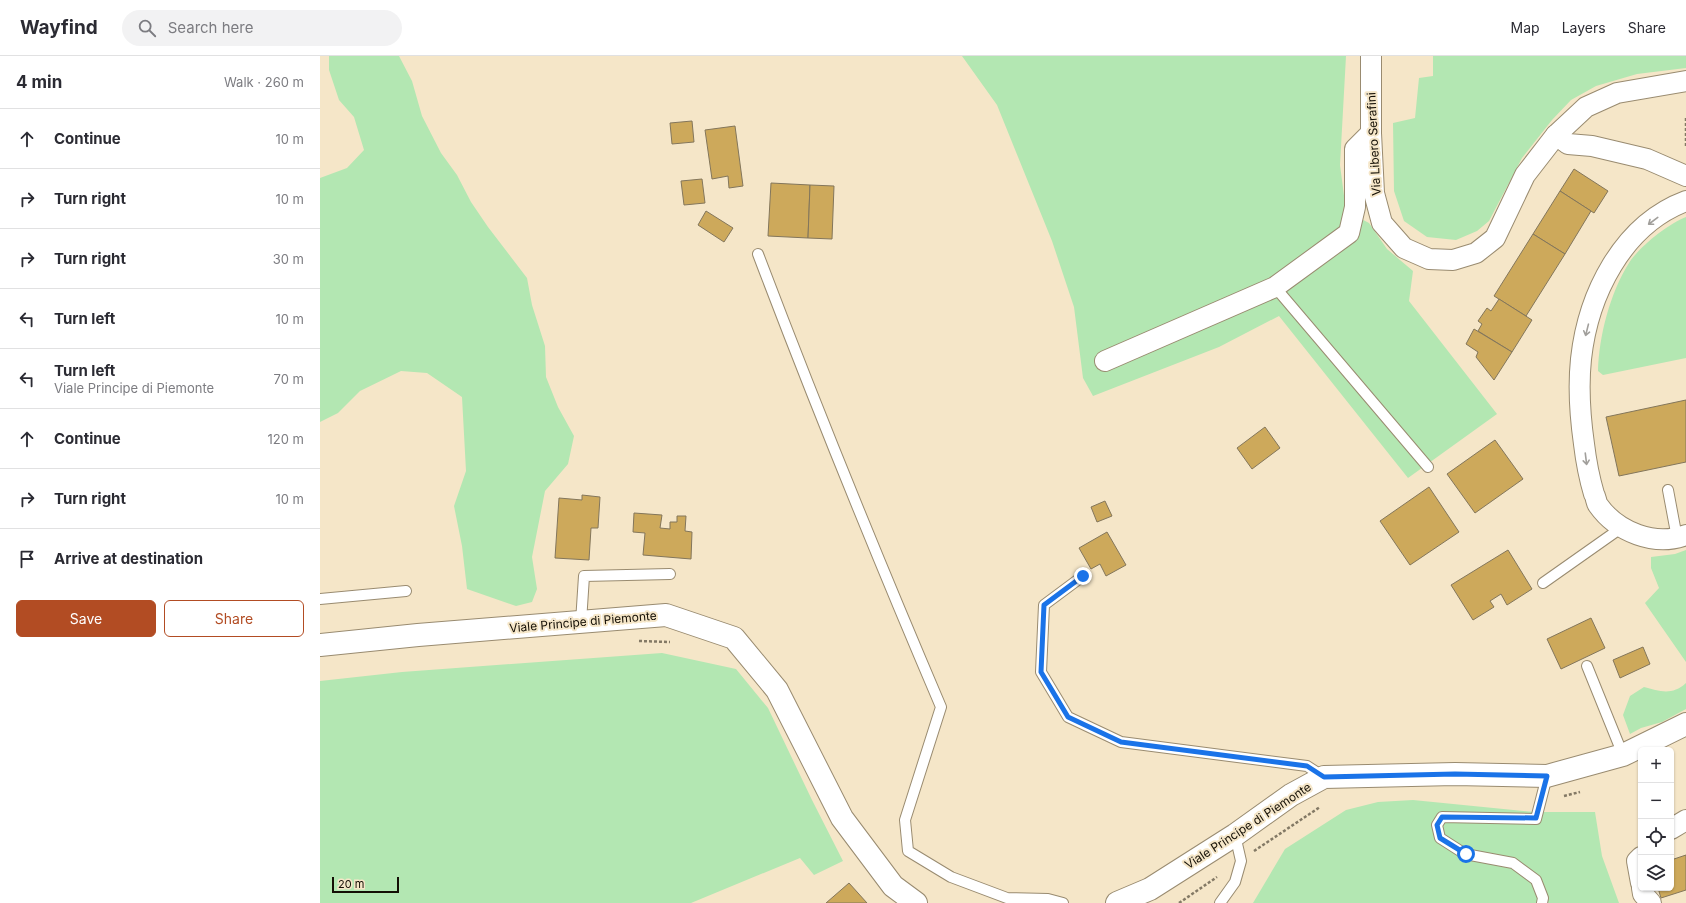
<!DOCTYPE html>
<meta charset="utf-8">
<style>
body{margin:0;font-family:Inter,sans-serif;background:#f2f2f3;color:#2b2b33}
.controls{position:absolute;right:12px;bottom:12px;display:grid;overflow:hidden;border-radius:6px;box-shadow:0 1px 3px #0004}
.controls button{width:36px;height:36px;display:grid;place-items:center;padding:0;border:0;border-bottom:1px solid #e1e1e2;background:#fff;color:#2b2b33;font:20px sans-serif}
.scale{position:absolute;left:12px;bottom:10px;width:67px;box-sizing:border-box;padding-left:4px;border:2px solid #140f05;border-top:0;font-size:11px;line-height:14px;white-space:nowrap;color:#140f05;-webkit-text-stroke:3px #f5e6c8;paint-order:stroke}
.stop{position:absolute;width:12px;height:12px;margin:-9px;border:3px solid #1a73e8;border-radius:50%;background:#fff}
.stop.end{background:#1a73e8;border-color:#fff;box-shadow:0 1px 4px #0008}
.list{margin:0;padding:0;list-style:none}
h2{display:flex;justify-content:space-between;align-items:center;height:52px;margin:0;padding:0 16px;font-size:17px}
h2 small{font-size:13px;font-weight:400;color:#7c7c81}
.list li{display:grid;grid-template-columns:26px 1fr auto;gap:12px;align-items:center;box-sizing:border-box;height:60px;padding:0 16px;border-top:1px solid #e1e1e2}
.list b{display:block;font-size:15px;white-space:nowrap}
.list p{margin:0;font-size:13px;white-space:nowrap;color:#7c7c81}
.list em{font-size:13px;font-style:normal;color:#7c7c81}
.actions{display:flex;gap:8px;padding:12px 16px}
.actions a{flex:1;padding:9px 0;border:1px solid #b24c23;border-radius:6px;text-align:center;font-size:14px;color:#b24c23}
.actions .main{background:#b24c23;color:#fff}
.icon{flex:none;width:22px;height:22px;fill:none;stroke:currentColor;stroke-width:2;stroke-linecap:round;stroke-linejoin:round}
.map{position:relative;flex:none;width:1366px;height:847px;overflow:hidden}
header{display:flex;align-items:center;gap:24px;box-sizing:border-box;height:56px;padding:0 20px;background:#fff;border-bottom:1px solid #e1e1e2}
header strong{font-size:19px}
nav{display:flex;gap:22px;margin-inline-start:auto;font-size:14px}
.search{width:280px;height:36px;background:#f2f2f3;display:flex;align-items:center;gap:10px;box-sizing:border-box;padding:0 14px;border-radius:22px;color:#7c7c81;font-size:15px}
main{display:flex}
aside{flex:1;background:#fff}
.map>svg:first-child{display:block}
.green{fill:#b3e7b2}
.building{fill:#cda95b;stroke:#83765b}
.lines{fill:none;stroke-linecap:round;stroke-linejoin:round}
.lane-casing{stroke:#998b70;stroke-width:12}
.street-casing{stroke:#998b70;stroke-width:22}
.secondary-casing{stroke:#998b70;stroke-width:24}
.path{stroke:#837965;stroke-width:2.5;stroke-dasharray:3 2;stroke-linecap:butt}
.lane{stroke:#fff;stroke-width:10}
.street{stroke:#fff;stroke-width:20}
.secondary{stroke:#fff;stroke-width:22}
.oneway{stroke:#a19f9b}
.route{stroke:#1a73e8;stroke-width:5}
.labels{text-anchor:middle;stroke-width:4;stroke-linejoin:round;paint-order:stroke}
.street-label{font-size:12px;fill:#140f05;stroke:#f5e6c8}
</style>
<header>
<strong>Wayfind</strong>
<div class="search"><svg class="icon" aria-label="search" viewBox="0 0 24 24"><circle cx="10" cy="10" r="6"/><path d="M15 15l6 6"/></svg>Search here</div>
<nav><a>Map</a><a>Layers</a><a>Share</a></nav>
</header>
<main>
<aside>
<h2>4 min<small>Walk · 260 m</small></h2>
<ul class="list">
<li><svg class="icon" aria-label="ahead" viewBox="0 0 24 24"><path d="M12 20V5M6 11l6-6 6 6"/></svg><div><b>Continue</b></div><em>10 m</em></li>
<li><svg class="icon" aria-label="right" viewBox="0 0 24 24"><path d="M7 20v-9h11M14 6l5 5-5 5"/></svg><div><b>Turn right</b></div><em>10 m</em></li>
<li><svg class="icon" aria-label="right" viewBox="0 0 24 24"><path d="M7 20v-9h11M14 6l5 5-5 5"/></svg><div><b>Turn right</b></div><em>30 m</em></li>
<li><svg class="icon" aria-label="left" viewBox="0 0 24 24"><path d="M17 20v-9H6M10 6l-5 5 5 5"/></svg><div><b>Turn left</b></div><em>10 m</em></li>
<li><svg class="icon" aria-label="left" viewBox="0 0 24 24"><path d="M17 20v-9H6M10 6l-5 5 5 5"/></svg><div><b>Turn left</b><p>Viale Principe di Piemonte</p></div><em>70 m</em></li>
<li><svg class="icon" aria-label="ahead" viewBox="0 0 24 24"><path d="M12 20V5M6 11l6-6 6 6"/></svg><div><b>Continue</b></div><em>120 m</em></li>
<li><svg class="icon" aria-label="right" viewBox="0 0 24 24"><path d="M7 20v-9h11M14 6l5 5-5 5"/></svg><div><b>Turn right</b></div><em>10 m</em></li>
<li><svg class="icon" aria-label="arrive" viewBox="0 0 24 24"><path d="M6 21V4h12l-3 4 3 4H6"/></svg><div><b>Arrive at destination</b></div></li>
</ul>
<div class="actions"><a class="main">Save</a><a>Share</a></div>
</aside>
<div class="map">
<svg width="1366" height="847" viewBox="0 0 1366 847">
<rect width="100%" height="100%" fill="#f5e6c8"/>
<g class="green">
<polygon points="9,0 79,0 92,25 102,60 121,97 137,119 151,146 168,171 207,222 212,249 225,290 226,321 238,351 254,380 248,408 225,435 212,501 217,533 212,546 196,550 147,533 142,490 134,450 146,415 142,341 107,317 81,315 40,335 18,357 0,366 0,122 27,112 44,94 34,61 19,44 9,14"/>
<polygon points="642,0 1026,0 1020,109 1026,155 1049,167 1067,193 1093,215 1089,245 1177,358 1088,422 959,260 899,291 773,340 763,322 754,251 732,185 677,49"/>
<polygon points="1113,0 1366,0 1366,12 1317,18 1276,30 1251,44 1232,64 1202,102 1169,165 1157,175 1136,184 1107,181 1084,165 1074,135 1073,67 1095,62 1099,22 1113,20"/>
<path d="M1366,161V302L1283,319L1278,315C1279,280 1290,237 1309,207C1319,191 1348,168 1366,161Z"/>
<polygon points="1366,494 1366,606 1325,547 1339,532 1331,512 1331,501 1355,498"/>
<polygon points="342,597 416,613 448,652 492,744 523,805 494,819 480,802 371,847 0,847 0,625 82,616"/>
<path d="M1366,627V653L1342,666L1321,672L1310,678L1303,659L1310,640L1324,631C1339,635 1352,640 1366,627Z"/>
<polygon points="1093,744 1214,756 1275,756 1282,800 1299,847 933,847 965,793 1026,754 1058,746"/>
</g>
<g class="building">
<polygon points="372,65 374,86 352,88 350,67"/>
<polygon points="415,70 423,130 409,132 408,120 392,123 385,74"/>
<polygon points="1254,113 1288,135 1274,157 1240,135"/>
<polygon points="382,123 385,147 364,149 361,125"/>
<polygon points="451,127 490,129 488,182 448,180"/>
<polygon points="490,129 514,130 512,183 488,182"/>
<polygon points="1240,135 1271,155 1245,198 1213,178"/>
<polygon points="386,155 413,172 404,186 378,169"/>
<polygon points="1213,178 1245,198 1206,260 1174,240"/>
<polygon points="1179,243 1212,264 1192,296 1158,275 1162,268 1158,265 1167,252 1171,255"/>
<polygon points="1154,273 1192,296 1174,324 1156,301 1158,296 1146,288"/>
<polygon points="1366,344 1366,406 1299,420 1286,361"/>
<polygon points="945,371 960,392 932,413 917,392"/>
<polygon points="1175,384 1203,423 1155,457 1127,418"/>
<polygon points="1109,431 1139,476 1090,509 1060,465"/>
<polygon points="262,439 280,441 278,472 271,472 269,504 235,502 239,442 262,444"/>
<polygon points="785,445 792,460 777,466 771,451"/>
<polygon points="314,457 342,459 340,472 350,473 350,466 357,466 357,460 366,460 365,475 372,476 371,503 323,499 325,477 313,476"/>
<polygon points="787,476 806,509 786,520 780,508 771,513 759,492"/>
<polygon points="1188,494 1212,533 1187,549 1181,538 1170,545 1174,551 1153,564 1131,529"/>
<polygon points="1271,562 1285,592 1241,613 1227,583"/>
<polygon points="1323,591 1330,608 1300,622 1293,604"/>
<polygon points="1366,799 1366,834 1341,842 1338,832 1351,832 1351,804"/>
<polygon points="529,827 547,847 506,847"/>
</g>
<g class="lines">
<g class="lane-casing">
<g id="lane">
<path d="M438,198C496,351 557,501 621,651L585,764L588,795L631,821L687,842L728,843L743,847"/>
<polyline points="955,231 1108,411"/>
<polyline points="1348,434 1357,482"/>
<polyline points="763,520 724,549 721,616 748,661 801,686 987,710 1004,721"/>
<polyline points="1223,527 1301,472"/>
<polyline points="0,543 86,535"/>
<polyline points="261,566 264,520 350,518"/>
<polyline points="1267,610 1303,699"/>
<polyline points="900,847 915,826 921,805 915,779"/>
<polyline points="1222,847 1223,842 1216,824 1193,807 1145,798 1120,782 1117,769 1122,761 1216,763 1227,720"/>
</g>
</g>
<g class="street-casing">
<g id="street">
<polyline points="1051,0 1051,77 1054,137 1062,167 1084,192 1109,203 1133,204 1156,197 1175,182 1205,119 1236,79 1266,51 1297,37 1366,25"/>
<polyline points="1236,79 1248,88 1272,90 1327,103 1366,120"/>
<path d="M1366,145C1302,169 1268,239 1261,303C1258,332 1260,360 1264,388C1266,405 1269,421 1274,438C1276,441 1276,446 1278,449C1297,476 1335,491 1366,479"/>
<polyline points="785,305 955,231 1029,177 1035,151 1035,93 1051,77"/>
<polyline points="1351,773 1366,764"/>
<polyline points="1321,801 1317,805 1321,827"/>
<polyline points="1322,832 1323,838 1331,847"/>
</g>
</g>
<g class="secondary-casing">
<g id="secondary">
<polyline points="0,589 98,579 346,559 414,582 457,634 522,762 573,830 596,847"/>
<polyline points="797,847 830,833 915,779 971,739 1004,721 1135,718 1227,720 1303,699 1366,668"/>
</g>
</g>
<g class="path">
<polyline points="1366,62 1366,91"/>
<polyline points="319,585 350,586"/>
<polyline points="1244,740 1260,736"/>
<polyline points="934,795 1000,751"/>
<polyline points="859,847 897,821"/>
</g>
<use href="#lane" class="lane"/>
<use href="#street" class="street"/>
<use href="#secondary" class="secondary"/>
</g>
<defs><path id="oneway-shaft" d="M-6 0H5M1.5-3L5.5 0L1.5 3" fill="none" stroke-width="1.6" stroke-linecap="round" stroke-linejoin="round"/></defs>
<g class="oneway">
<use href="#oneway-shaft" transform="translate(1333 165) rotate(143)"/>
<use href="#oneway-shaft" transform="translate(1267 274) rotate(104)"/>
<use href="#oneway-shaft" transform="translate(1266 403) rotate(83)"/>
</g>
<g class="lines">
<polyline class="route" points="763,520 724,549 721,616 748,661 801,686 987,710 1004,721 1135,718 1227,720 1216,762 1122,761 1117,769 1120,782 1146,798"/>
</g>
<g class="labels">
<g class="street-label">
<text transform="translate(1054 88) rotate(-93)" y="4">Via Libero Serafini</text>
<text transform="translate(263 566) rotate(-5)" y="4">Viale Principe di Piemonte</text>
<text transform="translate(928 770) rotate(-33)" y="4">Viale Principe di Piemonte</text>
</g>
</g>
</svg>
<div class="controls">
<button>+</button>
<button>−</button>
<button><svg class="icon" aria-label="locate" viewBox="0 0 24 24"><circle cx="12" cy="12" r="6"/><path d="M12 2v4M12 18v4M2 12h4M18 12h4"/></svg></button>
<button><svg class="icon" aria-label="layers" viewBox="0 0 24 24"><path d="M12 4l9 5-9 5-9-5zM3 14l9 5 9-5"/></svg></button>
</div>
<div class="scale">20 m</div>
<div class="stop" style="left:1146px;top:798px"></div>
<div class="stop end" style="left:763px;top:520px"></div>
</div>
</main>
